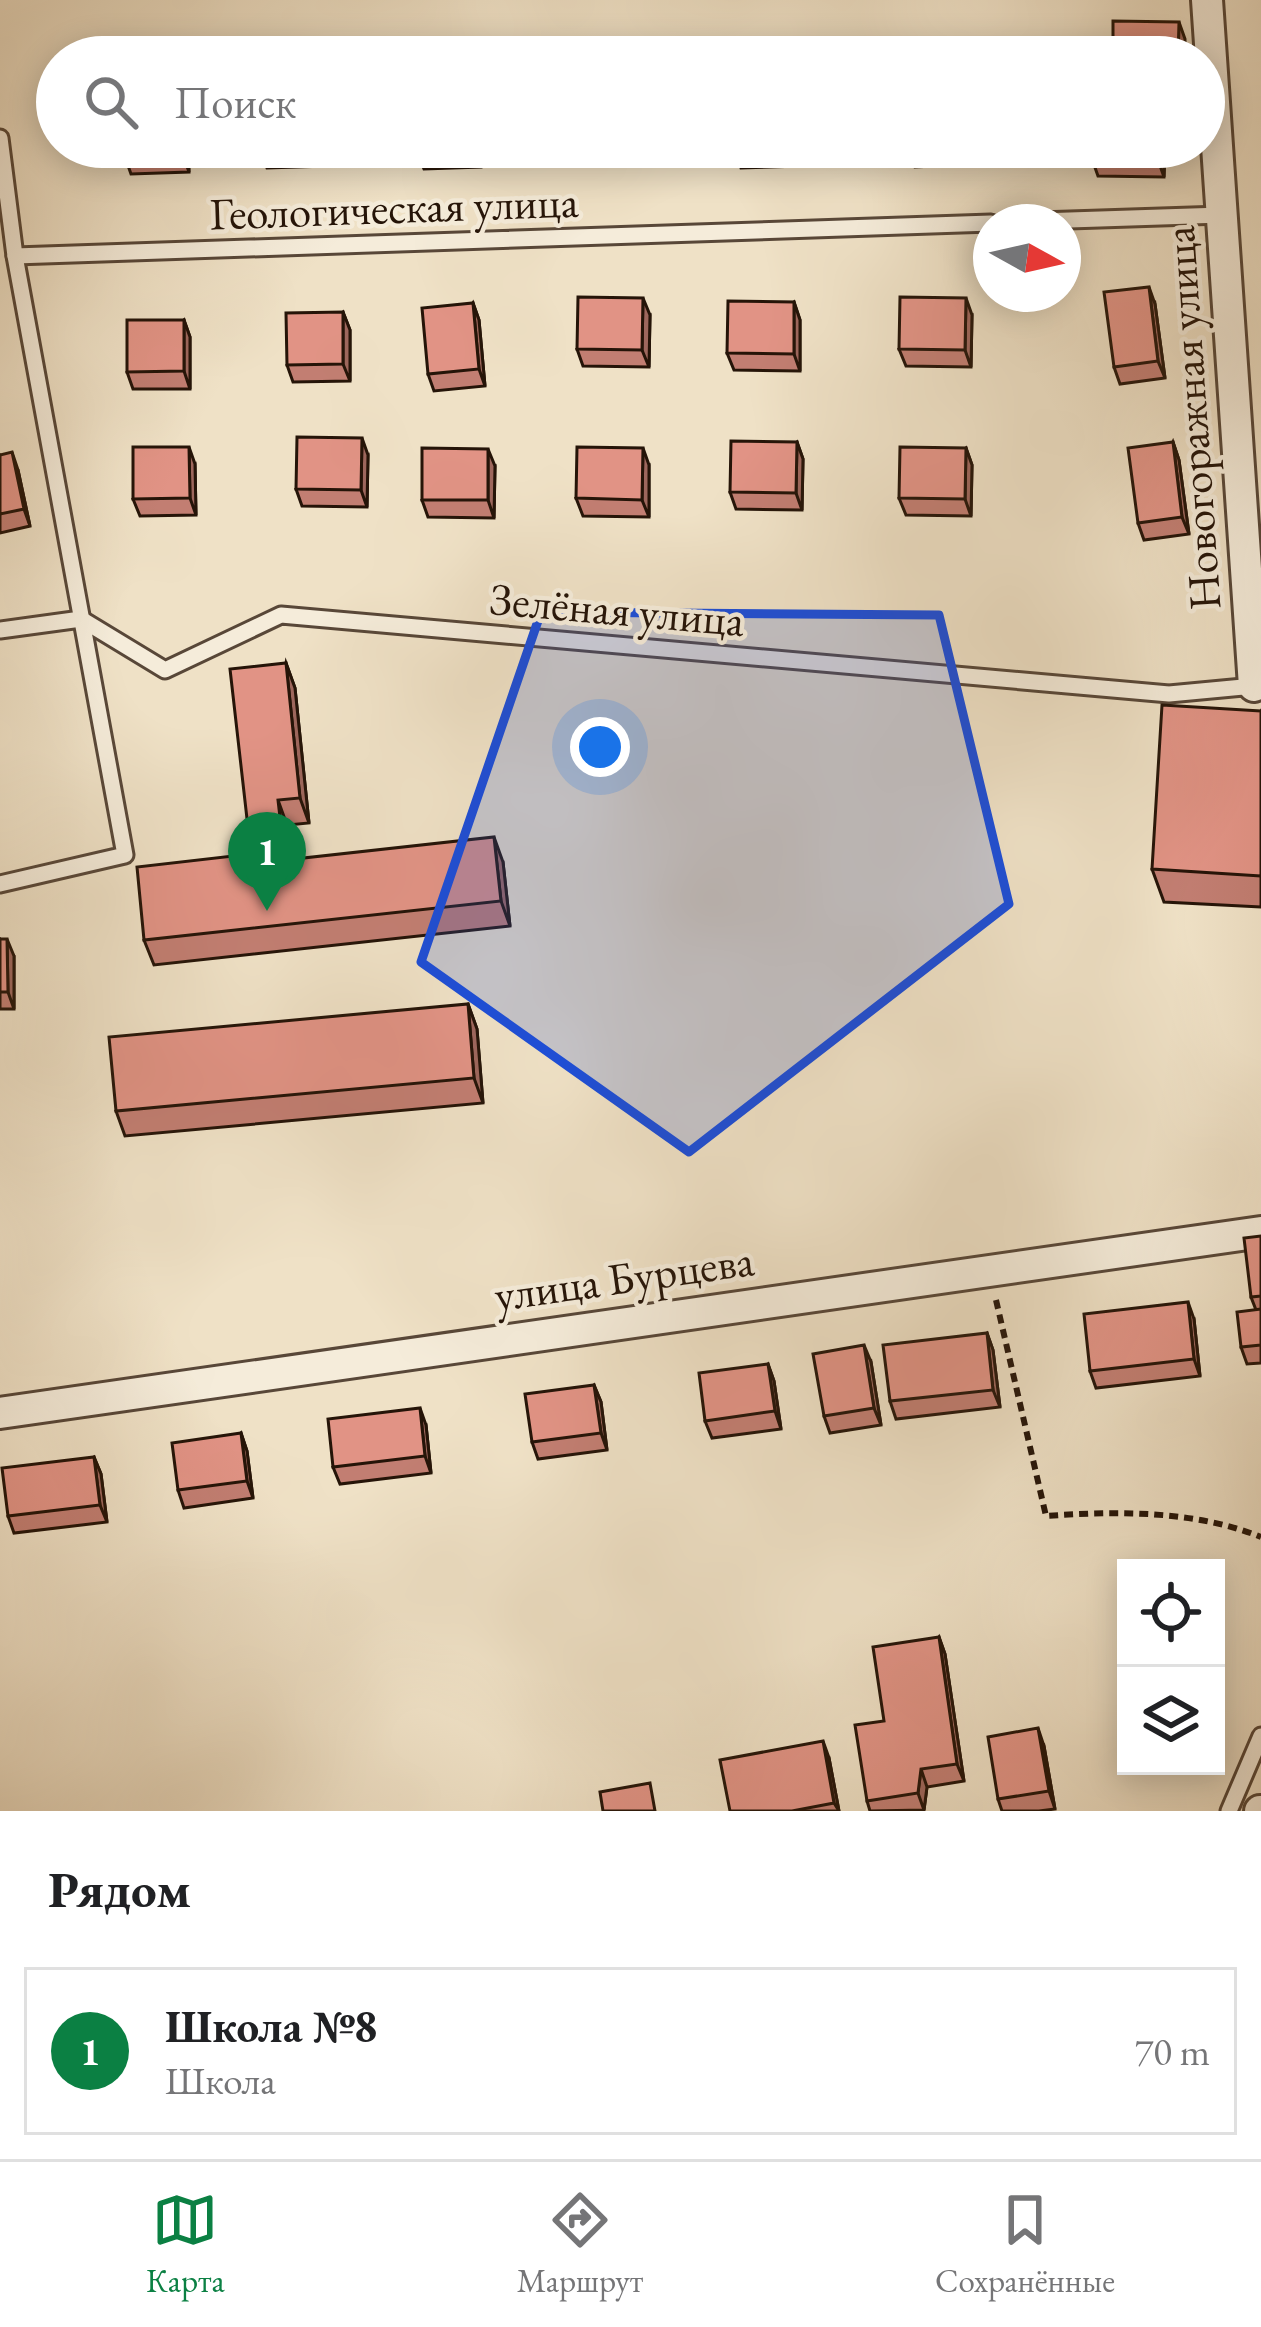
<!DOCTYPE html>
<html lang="ru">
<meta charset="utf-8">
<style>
body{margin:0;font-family:"EB Garamond",serif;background:#f2f2f2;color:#202124}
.controls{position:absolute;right:36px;bottom:36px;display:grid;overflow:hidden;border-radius:0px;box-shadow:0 6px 30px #0003}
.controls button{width:108px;height:108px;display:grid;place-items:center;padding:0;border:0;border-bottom:3px solid #e0e0e0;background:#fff;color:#202124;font:60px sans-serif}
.compass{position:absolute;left:973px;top:204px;width:108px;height:108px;border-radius:50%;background:#fff;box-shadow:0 6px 30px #0003;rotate:98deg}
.you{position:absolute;left:600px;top:747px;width:42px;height:42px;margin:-30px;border:9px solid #fff;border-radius:50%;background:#1a73e8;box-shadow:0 0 0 18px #1a73e833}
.badge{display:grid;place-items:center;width:78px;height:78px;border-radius:50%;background:#0b8043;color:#fff;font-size:39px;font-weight:700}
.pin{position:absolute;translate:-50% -99px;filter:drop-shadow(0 3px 6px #0008)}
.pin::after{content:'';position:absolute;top:63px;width:42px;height:36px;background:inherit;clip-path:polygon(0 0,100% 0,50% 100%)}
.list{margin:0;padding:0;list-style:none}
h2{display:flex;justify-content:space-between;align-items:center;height:156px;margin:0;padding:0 48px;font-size:51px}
h2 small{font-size:39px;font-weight:400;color:#757577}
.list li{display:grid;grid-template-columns:78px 1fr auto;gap:36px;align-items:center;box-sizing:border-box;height:168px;margin:0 24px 24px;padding:0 24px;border:3px solid #e0e0e0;border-radius:0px}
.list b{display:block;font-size:45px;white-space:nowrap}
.list p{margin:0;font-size:39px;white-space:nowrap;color:#757577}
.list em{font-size:39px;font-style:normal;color:#757577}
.icon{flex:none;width:66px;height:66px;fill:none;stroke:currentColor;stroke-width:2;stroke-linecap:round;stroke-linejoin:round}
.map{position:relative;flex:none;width:1261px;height:1811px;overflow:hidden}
.search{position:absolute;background:#fff;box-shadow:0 6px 30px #0003;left:36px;right:36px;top:36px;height:132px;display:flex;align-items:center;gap:30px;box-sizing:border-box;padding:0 42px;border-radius:66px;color:#757577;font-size:45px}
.sheet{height:348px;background:#fff}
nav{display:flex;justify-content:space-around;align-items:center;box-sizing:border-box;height:168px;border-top:3px solid #e0e0e0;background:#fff;font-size:33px;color:#757577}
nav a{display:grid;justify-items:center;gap:6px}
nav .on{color:#0b8043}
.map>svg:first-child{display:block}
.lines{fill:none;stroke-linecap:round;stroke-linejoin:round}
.lane-casing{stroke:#584738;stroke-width:21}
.street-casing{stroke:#584738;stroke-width:36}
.path{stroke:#251408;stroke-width:6;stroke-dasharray:9 6;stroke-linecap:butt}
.lane{stroke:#f5ecda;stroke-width:15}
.street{stroke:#f5ecda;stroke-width:30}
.wall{fill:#c27e72;stroke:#251408;stroke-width:3}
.shaded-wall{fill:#9e675d;stroke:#251408;stroke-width:3}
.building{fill:#e19385;stroke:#251408;stroke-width:3}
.marked{fill:#1d4ed8;fill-opacity:0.2;stroke:#1d4ed8;stroke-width:9;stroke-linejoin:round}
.labels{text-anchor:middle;stroke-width:9;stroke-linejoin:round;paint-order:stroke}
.street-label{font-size:45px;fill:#251408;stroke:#f5ecda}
</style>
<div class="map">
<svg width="1261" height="1811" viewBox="0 0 1261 1811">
<rect width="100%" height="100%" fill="#efe1c6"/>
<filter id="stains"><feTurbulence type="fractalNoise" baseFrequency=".00167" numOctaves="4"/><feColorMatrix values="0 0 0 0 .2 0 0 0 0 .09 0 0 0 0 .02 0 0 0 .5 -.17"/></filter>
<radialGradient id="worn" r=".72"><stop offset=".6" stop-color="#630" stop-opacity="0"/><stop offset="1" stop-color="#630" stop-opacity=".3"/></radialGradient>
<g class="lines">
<g class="lane-casing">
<g id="lane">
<polyline points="0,138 15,256 125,855 0,884"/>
<polyline points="1012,222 1222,215"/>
<polyline points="15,256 991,223"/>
<polyline points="0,630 81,619 165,670 281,615 1169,694 1254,686"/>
<polyline points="1229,1811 1261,1736"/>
</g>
</g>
<g class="street-casing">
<g id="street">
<polyline points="1207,0 1254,686"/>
<polyline points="0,1413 1261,1232"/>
<polyline points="1260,1811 1261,1811"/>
</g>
</g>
<path class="path" d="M996,1300L1046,1516C1117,1511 1194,1510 1261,1537"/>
<use href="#lane" class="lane"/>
<use href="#street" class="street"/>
</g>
<g class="wall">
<polygon points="188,147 189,172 131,174 125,157"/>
<polygon points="325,147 326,166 267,168 261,151"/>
<polygon points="481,147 481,167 424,169 417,152"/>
<polygon points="585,147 649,147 650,164 592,166"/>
<polygon points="735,147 798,147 799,166 741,168"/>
<polygon points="909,147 973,147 973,164 915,167"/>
<polygon points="1092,147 1165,147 1164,177 1098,176 1092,159"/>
<polygon points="794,302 800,320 800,371 734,370 727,353"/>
<polygon points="473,303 479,320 485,386 434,391 428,374"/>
<polygon points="1155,304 1165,378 1120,384 1114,367"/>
<polygon points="343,312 350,330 350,381 293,382 287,365"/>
<polygon points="650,315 649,367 583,366 577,349"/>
<polygon points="972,315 971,367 906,366 899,349"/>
<polygon points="184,320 190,337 190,389 133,389 127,372"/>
<polygon points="797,442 803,459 802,510 736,509 730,492"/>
<polygon points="1173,442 1179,460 1189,534 1144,540 1138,523"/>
<polygon points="966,448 972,465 971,516 906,515 899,498"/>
<polygon points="0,455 18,470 30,526 0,533"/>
<polygon points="368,455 367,507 302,506 296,489"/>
<polygon points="195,464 196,515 140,516 133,499"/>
<polygon points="649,465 649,517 583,516 576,498"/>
<polygon points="495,466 494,518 428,517 422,500"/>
<polygon points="286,663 295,688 309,823 287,825 291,859 503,862 510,926 154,965 144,940 251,854"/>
<polygon points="1261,711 1261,907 1164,902 1152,869"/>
<polygon points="0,939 14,956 14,1009 0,1009"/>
<polygon points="468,1004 477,1029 483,1103 125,1136 116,1111"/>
<polygon points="1261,1236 1261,1363 1247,1364 1241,1347 1256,1310 1251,1297"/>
<polygon points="1194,1319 1200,1376 1096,1388 1090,1371"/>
<polygon points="987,1333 993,1350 1000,1407 896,1419 890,1401"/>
<polygon points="871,1362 881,1425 830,1433 824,1416"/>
<polygon points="768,1364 774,1381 781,1429 712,1438 705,1421"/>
<polygon points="594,1385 601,1402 607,1450 538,1459 532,1442"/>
<polygon points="426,1425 431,1473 340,1484 333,1467"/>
<polygon points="241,1433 247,1451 253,1498 184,1508 178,1490"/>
<polygon points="94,1457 101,1474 107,1522 14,1533 8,1516"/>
<polygon points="939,1637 945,1654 964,1781 927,1787 924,1810 870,1811 867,1801 884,1721"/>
<polygon points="1044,1746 1055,1809 1039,1811 1002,1811 998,1799"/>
<polygon points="829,1758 839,1811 730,1811"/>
</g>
<g class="shaded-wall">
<polygon points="1179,22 1185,39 1185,57 1178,57"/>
<polygon points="182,147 188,147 189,172 183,155"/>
<polygon points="319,147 325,147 326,166 319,149"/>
<polygon points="475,147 481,147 481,167 475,150"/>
<polygon points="643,147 649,147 650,164"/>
<polygon points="793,147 798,147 799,166 793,149"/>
<polygon points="967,147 973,147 973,164"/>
<polygon points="1158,147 1165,147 1164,177 1158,160"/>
<polygon points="1149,287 1155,304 1165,378 1158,361"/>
<polygon points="643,298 650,315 649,367 642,350"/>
<polygon points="966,298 972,315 971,367 965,350"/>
<polygon points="794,302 800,320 800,371 794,354"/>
<polygon points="473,303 479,320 485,386 479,369"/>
<polygon points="343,312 350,330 350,381 343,364"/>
<polygon points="184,320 190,337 190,389 184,371"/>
<polygon points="362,438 368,455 367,507 361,490"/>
<polygon points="797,442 803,459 802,510 796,493"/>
<polygon points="1173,442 1179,460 1189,534 1182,517"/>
<polygon points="189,447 195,464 196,515 190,498"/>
<polygon points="643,448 649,465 649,517 642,500"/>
<polygon points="966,448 972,465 971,516 965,499"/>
<polygon points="488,449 495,466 494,518 488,500"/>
<polygon points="12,452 18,470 30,526 24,509"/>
<polygon points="286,663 295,688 309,823 300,798"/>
<polygon points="278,800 287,825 294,885 285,860"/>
<polygon points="494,837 503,862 510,926 501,901"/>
<polygon points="7,939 14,956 14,1009 8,992"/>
<polygon points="468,1004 477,1029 483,1103 474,1078"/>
<polygon points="1188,1302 1194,1319 1200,1376 1194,1359"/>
<polygon points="987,1333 993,1350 1000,1407 993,1390"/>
<polygon points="864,1345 871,1362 881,1425 874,1408"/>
<polygon points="768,1364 774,1381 781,1429 775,1411"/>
<polygon points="594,1385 601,1402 607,1450 601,1433"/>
<polygon points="420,1408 426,1425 431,1473 425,1456"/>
<polygon points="241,1433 247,1451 253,1498 247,1481"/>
<polygon points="94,1457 101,1474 107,1522 100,1505"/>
<polygon points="939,1637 945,1654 964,1781 957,1764"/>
<polygon points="1038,1728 1044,1746 1055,1809 1049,1791"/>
<polygon points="823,1741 829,1758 839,1811 834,1803"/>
<polygon points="921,1769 927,1787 924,1810 918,1793"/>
</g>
<g class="building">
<polygon points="1113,21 1179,22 1178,57 1113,57"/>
<polygon points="124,147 182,147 183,155 125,157"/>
<polygon points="261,147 319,147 319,149 261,151"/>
<polygon points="417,147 475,147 475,150 417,152"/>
<polygon points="585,147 641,147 585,149"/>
<polygon points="735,147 793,147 793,149 735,151"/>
<polygon points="909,147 967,147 909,149"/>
<polygon points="1092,147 1158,147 1158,160 1092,159"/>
<polygon points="1149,287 1158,361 1114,367 1104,292"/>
<polygon points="578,297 643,298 642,350 577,349"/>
<polygon points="900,297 966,298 965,350 899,349"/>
<polygon points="728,301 794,302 794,354 727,353"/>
<polygon points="473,303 479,369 428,374 422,308"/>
<polygon points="343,312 343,364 287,365 286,313"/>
<polygon points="127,320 184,320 184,371 127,372"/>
<polygon points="297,437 362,438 361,490 296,489"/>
<polygon points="731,441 797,442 796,493 730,492"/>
<polygon points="1173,442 1182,517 1138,523 1128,448"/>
<polygon points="133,447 189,447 190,498 133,499"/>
<polygon points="577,447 643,448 642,500 576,498"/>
<polygon points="900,447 966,448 965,499 899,498"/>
<polygon points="422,448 488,449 488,500 422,500"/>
<polygon points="12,452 24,509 0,514 0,455"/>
<polygon points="286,663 300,798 278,800 285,860 494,837 501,901 144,940 137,867 251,854 230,669"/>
<polygon points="1162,705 1261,711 1261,876 1152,869"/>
<polygon points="0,939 7,939 8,992 0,992"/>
<polygon points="468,1004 474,1078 116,1111 109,1037"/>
<polygon points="1261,1236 1261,1296 1251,1297 1244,1238"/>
<polygon points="1188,1302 1194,1359 1090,1371 1084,1314"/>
<polygon points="1261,1309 1261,1345 1241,1347 1237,1312"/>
<polygon points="987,1333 993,1390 890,1401 883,1345"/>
<polygon points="864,1345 874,1408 824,1416 813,1354"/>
<polygon points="768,1364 775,1411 705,1421 699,1373"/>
<polygon points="594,1385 601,1433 532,1442 525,1394"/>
<polygon points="420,1408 425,1456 333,1467 328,1419"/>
<polygon points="241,1433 247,1481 178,1490 172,1443"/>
<polygon points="94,1457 100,1505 8,1516 2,1468"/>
<polygon points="939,1637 957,1764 921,1769 918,1793 867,1801 855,1725 884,1721 873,1647"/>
<polygon points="1038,1728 1049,1791 998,1799 988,1737"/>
<polygon points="823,1741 834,1803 792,1811 730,1811 720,1760"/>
<polygon points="650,1783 655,1811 603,1811 600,1792"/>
</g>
<path class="marked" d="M541,612L939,615L1009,904L689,1152L421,962Z"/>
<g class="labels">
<g class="street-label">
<text transform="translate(394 207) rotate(-2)" y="16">Геологическая улица</text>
<text transform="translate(1191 418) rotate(-94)" y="16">Новогоражная улица</text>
<text transform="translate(617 609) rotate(5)" y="16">Зелёная улица</text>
<text transform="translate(624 1277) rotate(-8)" y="16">улица Бурцева</text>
</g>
</g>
<rect width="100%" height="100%" filter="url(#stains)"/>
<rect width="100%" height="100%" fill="url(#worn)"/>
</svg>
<div class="controls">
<button><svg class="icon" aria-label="locate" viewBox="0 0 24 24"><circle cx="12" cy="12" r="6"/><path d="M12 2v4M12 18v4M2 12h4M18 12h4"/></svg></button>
<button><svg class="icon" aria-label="layers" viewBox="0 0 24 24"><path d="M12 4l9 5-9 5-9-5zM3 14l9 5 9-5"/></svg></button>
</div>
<svg class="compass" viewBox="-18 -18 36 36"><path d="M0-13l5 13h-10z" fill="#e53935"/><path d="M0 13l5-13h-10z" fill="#757577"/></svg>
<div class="you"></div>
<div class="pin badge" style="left:267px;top:911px">1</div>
<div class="search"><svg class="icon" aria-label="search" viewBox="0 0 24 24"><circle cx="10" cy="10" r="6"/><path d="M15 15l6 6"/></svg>Поиск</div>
</div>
<section class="sheet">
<h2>Рядом<small></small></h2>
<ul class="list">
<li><span class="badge">1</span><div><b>Школа №8</b><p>Школа</p></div><em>70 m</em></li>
</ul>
</section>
<nav>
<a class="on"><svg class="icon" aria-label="map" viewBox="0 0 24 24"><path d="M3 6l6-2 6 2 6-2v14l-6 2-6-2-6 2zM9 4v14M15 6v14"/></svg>Карта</a>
<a><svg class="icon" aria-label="directions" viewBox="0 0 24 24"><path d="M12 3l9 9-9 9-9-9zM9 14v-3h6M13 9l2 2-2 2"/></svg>Маршрут</a>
<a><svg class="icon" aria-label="saved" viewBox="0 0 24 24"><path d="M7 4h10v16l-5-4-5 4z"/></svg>Сохранённые</a>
</nav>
